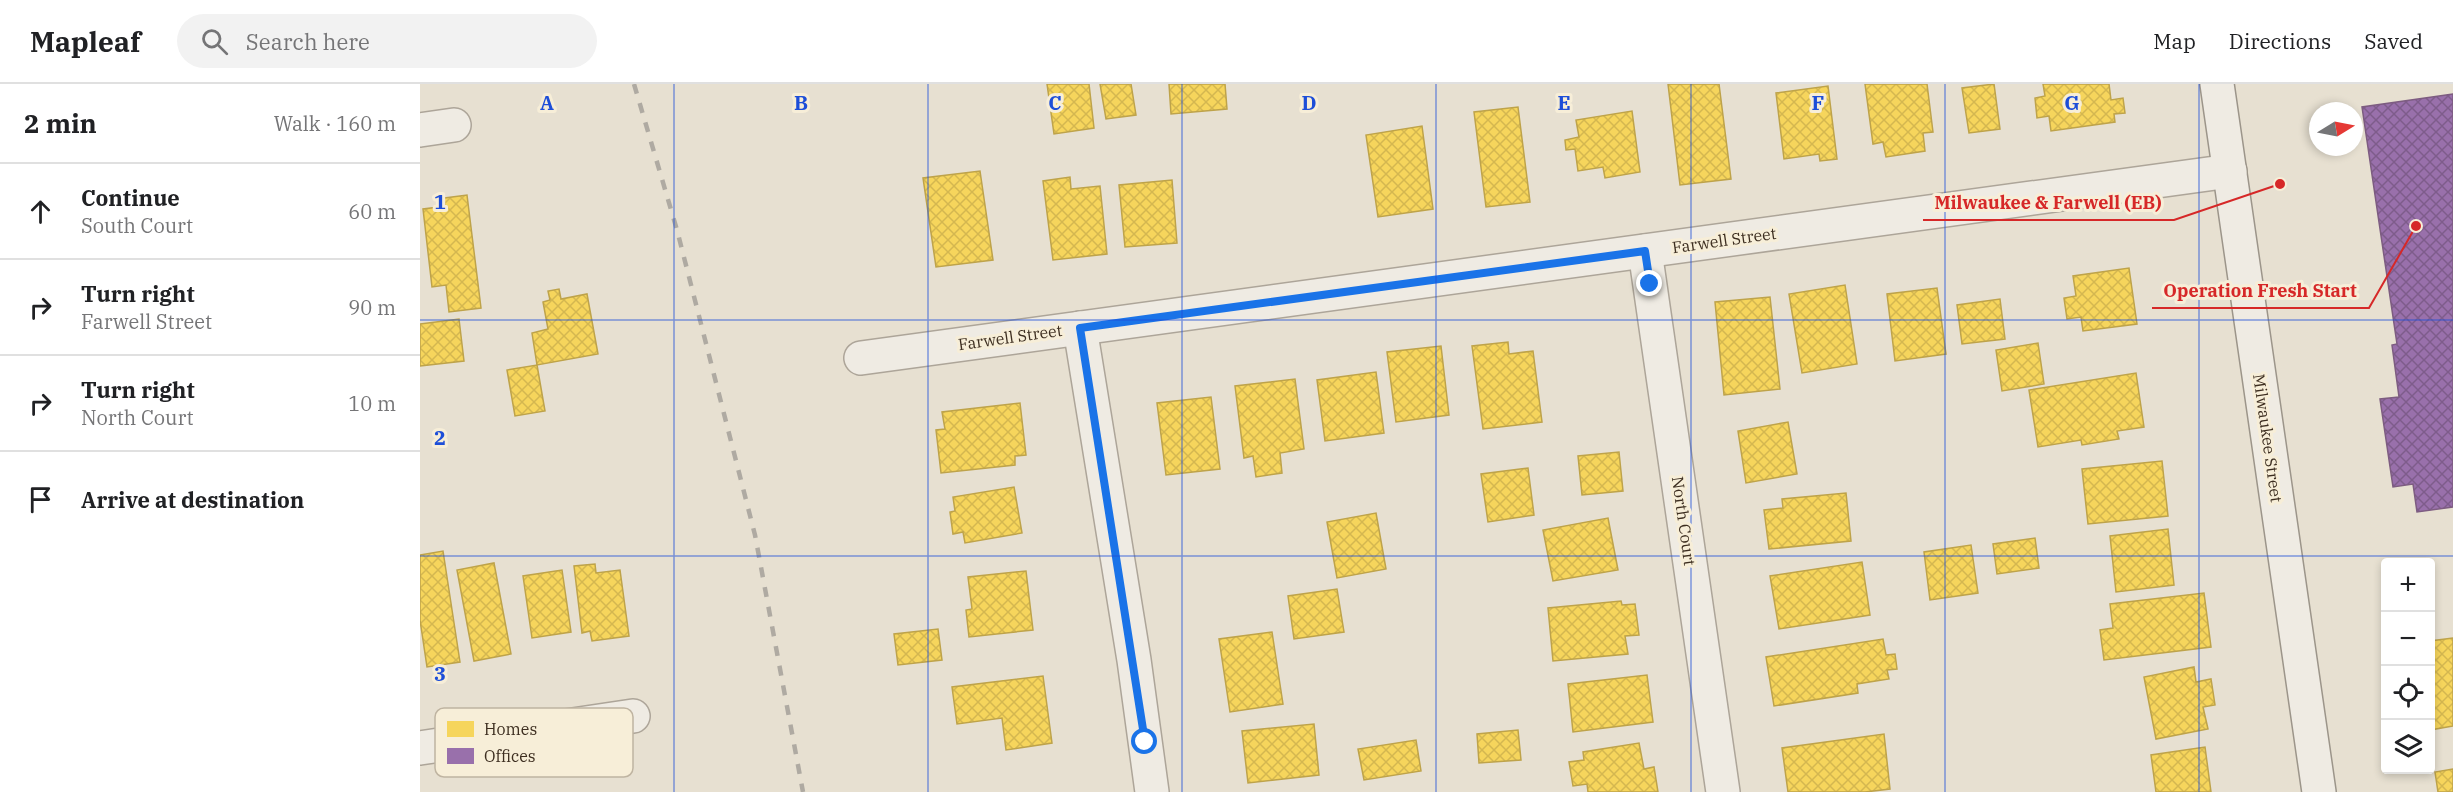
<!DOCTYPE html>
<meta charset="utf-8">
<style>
body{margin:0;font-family:"IBM Plex Serif",serif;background:#f2f2f2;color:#202124}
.controls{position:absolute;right:18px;bottom:18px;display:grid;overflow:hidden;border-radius:6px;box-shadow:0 3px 9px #0003}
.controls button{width:54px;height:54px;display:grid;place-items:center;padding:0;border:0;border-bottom:2px solid #e0e0e0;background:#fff;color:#202124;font:30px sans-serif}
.compass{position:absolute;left:1889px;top:18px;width:54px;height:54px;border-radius:50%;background:#fff;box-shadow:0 3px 9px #0003;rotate:80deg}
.stop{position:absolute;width:18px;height:18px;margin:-14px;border:4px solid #1a73e8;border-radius:50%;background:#fff}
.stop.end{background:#1a73e8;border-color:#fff;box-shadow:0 2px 6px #0008}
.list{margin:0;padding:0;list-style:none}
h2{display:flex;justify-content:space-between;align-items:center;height:78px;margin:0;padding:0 24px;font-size:26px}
h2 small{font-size:20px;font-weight:400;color:#757577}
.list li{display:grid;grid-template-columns:39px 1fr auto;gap:18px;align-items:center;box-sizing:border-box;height:96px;padding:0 24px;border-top:2px solid #e0e0e0}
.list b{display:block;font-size:22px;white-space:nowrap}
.list p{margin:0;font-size:20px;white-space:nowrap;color:#757577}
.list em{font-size:20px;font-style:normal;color:#757577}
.icon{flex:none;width:33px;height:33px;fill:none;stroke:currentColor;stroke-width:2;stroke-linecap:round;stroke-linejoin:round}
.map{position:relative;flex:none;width:2033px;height:708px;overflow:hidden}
header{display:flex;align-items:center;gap:36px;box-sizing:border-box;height:84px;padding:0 30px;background:#fff;border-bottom:2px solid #e0e0e0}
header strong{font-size:28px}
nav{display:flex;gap:33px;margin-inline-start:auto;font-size:21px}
.search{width:420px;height:54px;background:#f2f2f2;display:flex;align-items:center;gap:15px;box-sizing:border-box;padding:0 21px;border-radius:33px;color:#757577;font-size:22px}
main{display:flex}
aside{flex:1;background:#fff}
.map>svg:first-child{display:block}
.homes{fill:url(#homes-cross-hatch);stroke:#bea34a;stroke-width:1.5}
.offices{fill:url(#offices-cross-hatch);stroke:#7d5c81;stroke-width:1.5}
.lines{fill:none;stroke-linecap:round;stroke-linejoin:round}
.street-casing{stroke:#ada599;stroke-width:36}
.secondary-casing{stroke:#9c958a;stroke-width:36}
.street{stroke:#efebe3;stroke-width:33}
.secondary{stroke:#efebe3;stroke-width:33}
.rail{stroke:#afaaa2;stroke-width:4.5;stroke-dasharray:10 10;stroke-linecap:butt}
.route{stroke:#1a73e8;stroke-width:8}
.grid{fill:none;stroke:#1d4ed8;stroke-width:1.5;stroke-opacity:0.55}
.labels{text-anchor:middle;stroke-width:6;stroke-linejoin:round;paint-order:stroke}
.street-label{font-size:16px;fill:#3d2e20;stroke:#f7eed8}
.key{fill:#f7eed8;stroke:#bfb4a1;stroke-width:1.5}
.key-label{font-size:16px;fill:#3d2e20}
.grid-label{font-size:20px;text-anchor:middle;font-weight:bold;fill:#1d4ed8;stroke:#f7eed8;stroke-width:6;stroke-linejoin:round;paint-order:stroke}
.leader{fill:none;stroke:#d62828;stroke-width:2}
.callout-dot{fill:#d62828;stroke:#f7eed8;stroke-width:2}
.callout-label{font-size:18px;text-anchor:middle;font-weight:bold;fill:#d62828;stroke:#f7eed8;stroke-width:6;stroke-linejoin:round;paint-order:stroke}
</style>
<header>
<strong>Mapleaf</strong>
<div class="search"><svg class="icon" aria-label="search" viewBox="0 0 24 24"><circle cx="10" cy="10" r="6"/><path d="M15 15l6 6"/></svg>Search here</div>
<nav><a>Map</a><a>Directions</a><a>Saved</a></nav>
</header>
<main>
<aside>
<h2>2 min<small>Walk · 160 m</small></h2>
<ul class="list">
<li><svg class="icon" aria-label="ahead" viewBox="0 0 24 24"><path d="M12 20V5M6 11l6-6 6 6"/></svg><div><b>Continue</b><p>South Court</p></div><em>60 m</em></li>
<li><svg class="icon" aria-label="right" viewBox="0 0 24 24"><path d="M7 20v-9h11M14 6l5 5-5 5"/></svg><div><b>Turn right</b><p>Farwell Street</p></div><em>90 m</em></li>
<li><svg class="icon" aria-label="right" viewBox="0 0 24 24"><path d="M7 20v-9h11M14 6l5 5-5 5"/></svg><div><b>Turn right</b><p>North Court</p></div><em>10 m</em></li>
<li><svg class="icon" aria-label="arrive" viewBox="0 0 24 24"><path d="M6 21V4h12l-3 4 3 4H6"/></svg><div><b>Arrive at destination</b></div></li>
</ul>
</aside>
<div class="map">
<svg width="2033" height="708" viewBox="0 0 2033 708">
<defs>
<pattern id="homes-cross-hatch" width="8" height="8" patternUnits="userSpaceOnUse" patternTransform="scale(1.5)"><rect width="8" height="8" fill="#f6d55c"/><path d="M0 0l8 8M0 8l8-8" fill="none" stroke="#d4b750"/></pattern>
<pattern id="offices-cross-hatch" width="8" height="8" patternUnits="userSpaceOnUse" patternTransform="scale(1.5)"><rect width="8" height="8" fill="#9970ab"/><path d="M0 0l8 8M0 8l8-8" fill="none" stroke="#7e5c8b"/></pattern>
</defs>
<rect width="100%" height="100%" fill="#e7e0d1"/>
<g class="homes">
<polygon points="627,0 669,0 674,44 634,50"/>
<polygon points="680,0 711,0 716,31 686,35"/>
<polygon points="749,0 805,0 807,25 751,30"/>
<polygon points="1248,0 1299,0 1311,95 1260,101"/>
<polygon points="1445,0 1507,0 1513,48 1503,49 1505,67 1466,73 1463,58 1453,60"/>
<polygon points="1574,0 1580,45 1549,49 1542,4"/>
<polygon points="1623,0 1689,0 1691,16 1703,14 1705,29 1694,30 1695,38 1631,47 1629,32 1617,34 1615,14 1625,12"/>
<polygon points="1408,2 1417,75 1400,77 1399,70 1364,75 1356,9"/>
<polygon points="1098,23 1110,118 1066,123 1054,28"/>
<polygon points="1212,27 1220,88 1185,94 1183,83 1158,87 1155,65 1146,66 1145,56 1159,53 1156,36"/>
<polygon points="1002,42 1013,125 958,133 946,51"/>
<polygon points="560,87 573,176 516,183 503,94"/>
<polygon points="650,93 651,105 680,102 687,170 633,176 623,97"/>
<polygon points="752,96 757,159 705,163 699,101"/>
<polygon points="47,111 61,224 29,228 26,201 12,203 3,125 19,123 17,115"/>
<polygon points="1709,184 1717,240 1663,247 1661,233 1647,235 1644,214 1656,212 1653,192"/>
<polygon points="1425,201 1437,280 1382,289 1369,210"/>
<polygon points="1517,204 1526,270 1475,277 1467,210"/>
<polygon points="139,205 141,215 167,210 178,270 117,281 112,249 128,245 123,218 130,216 128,207"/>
<polygon points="1350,213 1360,305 1304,311 1295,218"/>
<polygon points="1580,215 1585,255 1542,260 1537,221"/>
<polygon points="39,235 44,277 0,282 0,240"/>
<polygon points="1088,258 1089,270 1113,267 1122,338 1063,345 1052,262"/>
<polygon points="1618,259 1624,300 1582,307 1576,266"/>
<polygon points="1021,262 1029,331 976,338 967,268"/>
<polygon points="117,281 125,327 95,332 87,286"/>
<polygon points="956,288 964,349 905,357 897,296"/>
<polygon points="1716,289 1724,343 1697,347 1699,355 1662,361 1661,356 1618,363 1609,306"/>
<polygon points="875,295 884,365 860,369 862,389 836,393 833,372 824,374 815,302"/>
<polygon points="791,313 800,385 746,391 737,319"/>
<polygon points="600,319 606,371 595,372 595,381 521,389 516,346 525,345 522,328"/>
<polygon points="1368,338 1377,390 1326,399 1318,347"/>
<polygon points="1199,368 1203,407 1162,411 1158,372"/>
<polygon points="1742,377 1748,432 1668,440 1662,385"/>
<polygon points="1108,384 1114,431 1068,438 1061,390"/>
<polygon points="594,403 602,449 545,459 543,448 533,450 530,428 535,427 533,413"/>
<polygon points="1426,409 1431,457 1349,465 1344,426 1363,424 1362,415"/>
<polygon points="956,429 966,485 917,494 907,438"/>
<polygon points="1188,434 1198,486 1133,497 1123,446"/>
<polygon points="1748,445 1754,501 1696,508 1690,452"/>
<polygon points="1615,454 1619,484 1577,490 1573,460"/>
<polygon points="1551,461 1558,509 1510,516 1504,468"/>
<polygon points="23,467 40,578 7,583 0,536 0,471"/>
<polygon points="1442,478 1450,531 1359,545 1350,492"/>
<polygon points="74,479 91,570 54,577 37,486"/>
<polygon points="175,480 176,489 200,486 209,552 172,557 170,547 162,549 154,482"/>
<polygon points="142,486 151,548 112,554 103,492"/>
<polygon points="606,487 613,546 549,553 546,526 552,525 548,493"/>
<polygon points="917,505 924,548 874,555 868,512"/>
<polygon points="1784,509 1791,563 1684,576 1680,546 1693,544 1690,520"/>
<polygon points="1201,517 1202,521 1215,520 1219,551 1205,552 1208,570 1133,577 1128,524"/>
<polygon points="518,545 522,576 478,581 474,550"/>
<polygon points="852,548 863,620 810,628 799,555"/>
<polygon points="2033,554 2033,642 2010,646 2010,557"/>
<polygon points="1463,555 1466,571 1475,570 1477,585 1467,586 1469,595 1437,600 1438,609 1354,622 1346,573"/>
<polygon points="1774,583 1776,598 1791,595 1795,621 1783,623 1788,645 1736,655 1724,593"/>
<polygon points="1227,591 1233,638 1153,648 1148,600"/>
<polygon points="623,592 632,659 586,666 582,634 537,640 532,603"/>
<polygon points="894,640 899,691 828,699 822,647"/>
<polygon points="1098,646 1101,676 1059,679 1057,650"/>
<polygon points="1464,650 1470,705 1445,708 1368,708 1362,664"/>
<polygon points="996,656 1001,687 944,696 938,665"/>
<polygon points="1219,659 1224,685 1234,683 1238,708 1168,708 1167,700 1153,702 1149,678 1164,676 1163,668"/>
<polygon points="1785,663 1791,708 1736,708 1731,671"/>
<polygon points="2033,685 2033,708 2018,708 2015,688"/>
</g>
<polygon class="offices" points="2033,10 2033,423 1997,428 1993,400 1973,403 1960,315 1979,313 1972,261 1977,260 1942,23"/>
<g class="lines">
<g class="street-casing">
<g id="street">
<polyline points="0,46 34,41"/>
<polyline points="1225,167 1303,708"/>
<polyline points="660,244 714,576 732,708"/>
<polyline points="441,274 1810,87"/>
<polyline points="0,664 213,632"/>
</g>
</g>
<g class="secondary-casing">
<polyline id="secondary" points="1797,0 1899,708"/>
</g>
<use href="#street" class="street"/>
<use href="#secondary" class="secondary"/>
<polyline class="rail" points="214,0 257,146 335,451 383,708"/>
</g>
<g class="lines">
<polyline class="route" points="725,658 660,244 1225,167 1230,200"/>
</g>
<path class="grid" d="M254,0V708M508,0V708M762,0V708M1016,0V708M1271,0V708M1525,0V708M1779,0V708M0,236H2033M0,472H2033"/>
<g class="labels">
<g class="street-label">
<text transform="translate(1304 156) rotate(-8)" y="6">Farwell Street</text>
<text transform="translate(590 253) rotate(-8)" y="6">Farwell Street</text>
<text transform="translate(1848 354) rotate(82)" y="6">Milwaukee Street</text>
<text transform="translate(1264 437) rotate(82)" y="6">North Court</text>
</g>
</g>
<rect x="15" y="624" width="198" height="69" rx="9" class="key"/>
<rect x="27" y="637" width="27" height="16" fill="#f6d55c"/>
<rect x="27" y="664" width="27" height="16" fill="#9970ab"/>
<g class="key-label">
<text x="64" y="651">Homes</text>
<text x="64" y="678">Offices</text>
</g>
<g class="grid-label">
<text x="127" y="26">A</text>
<text x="381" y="26">B</text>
<text x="635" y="26">C</text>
<text x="889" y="26">D</text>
<text x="1144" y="26">E</text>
<text x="1398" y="26">F</text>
<text x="1652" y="26">G</text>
<text x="20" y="125">1</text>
<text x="20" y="361">2</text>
<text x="20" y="597">3</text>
</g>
<path class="leader" d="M1860 100L1754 136H1503M1996 142L1949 224H1732"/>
<g class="callout-dot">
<circle cx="1860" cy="100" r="6"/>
<circle cx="1996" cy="142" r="6"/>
</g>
<g class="callout-label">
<text x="1628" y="125">Milwaukee &amp; Farwell (EB)</text>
<text x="1840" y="213">Operation Fresh Start</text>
</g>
</svg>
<div class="controls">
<button>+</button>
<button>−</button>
<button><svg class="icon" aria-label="locate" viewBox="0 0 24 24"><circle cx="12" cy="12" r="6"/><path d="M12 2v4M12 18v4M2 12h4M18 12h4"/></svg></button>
<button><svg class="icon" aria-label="layers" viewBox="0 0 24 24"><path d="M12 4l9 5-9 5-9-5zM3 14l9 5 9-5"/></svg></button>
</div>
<svg class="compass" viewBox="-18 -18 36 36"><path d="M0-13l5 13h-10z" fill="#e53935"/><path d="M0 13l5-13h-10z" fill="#757577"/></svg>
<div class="stop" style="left:725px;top:658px"></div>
<div class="stop end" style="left:1230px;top:200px"></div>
</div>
</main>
